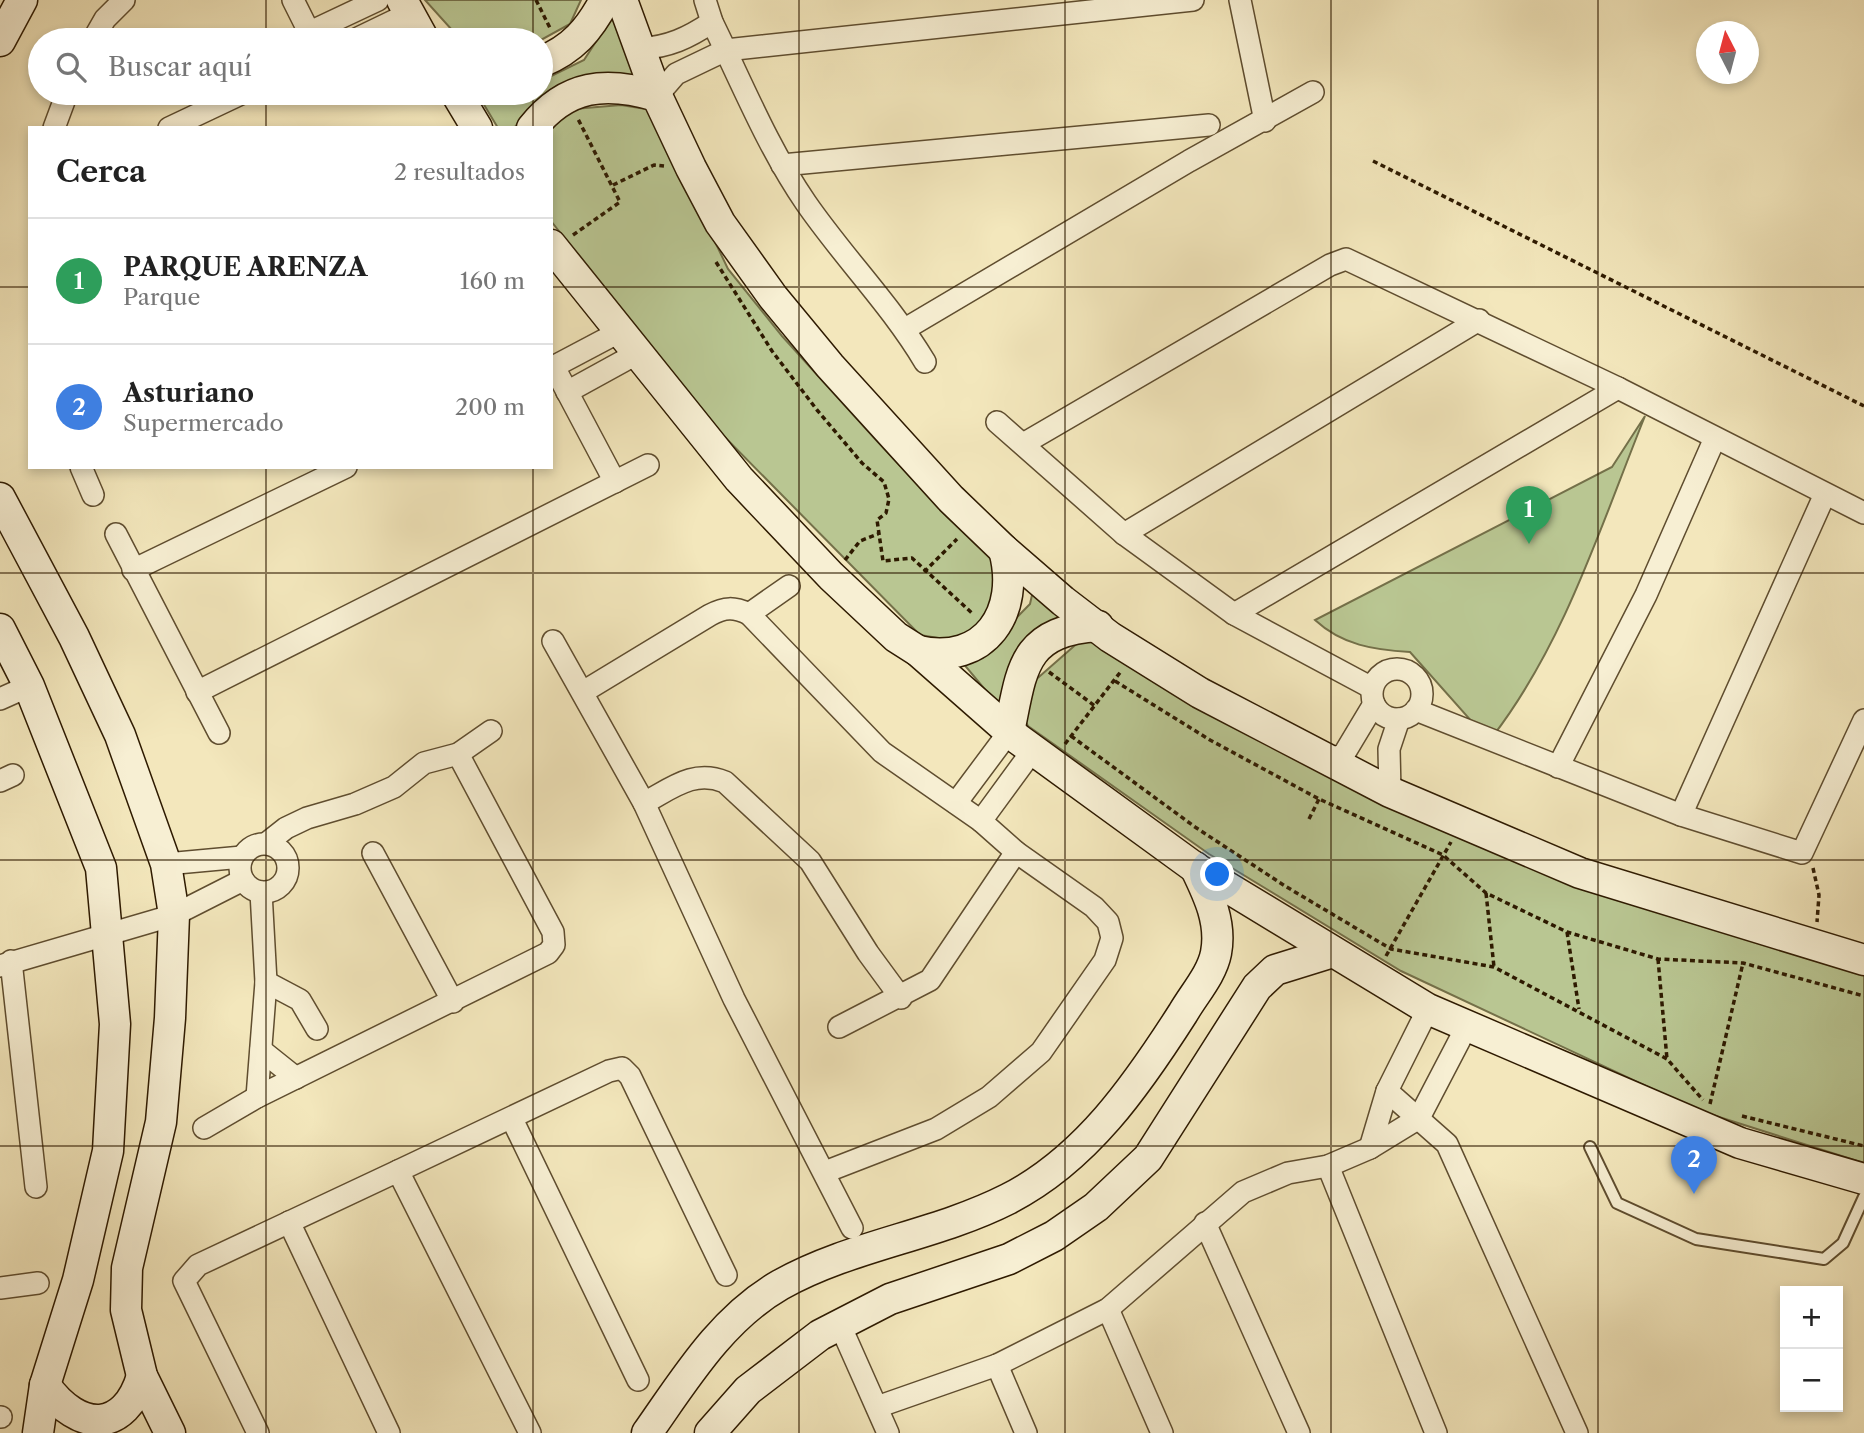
<!DOCTYPE html>
<html lang="es">
<meta charset="utf-8">
<style>
body{margin:0;font-family:"Libre Caslon Text",serif;background:#f6f6f6;color:#222}
.controls{position:absolute;right:21px;bottom:21px;display:grid;overflow:hidden;border-radius:0px;box-shadow:0 4px 10px #0003}
.controls button{width:63px;height:63px;display:grid;place-items:center;padding:0;border:0;border-bottom:2px solid #e0e0e0;background:#fff;color:#222;font:35px sans-serif}
.compass{position:absolute;left:1696px;top:21px;width:63px;height:63px;border-radius:50%;background:#fff;box-shadow:0 4px 10px #0003;rotate:354deg}
.you{position:absolute;left:1218px;top:875px;width:24px;height:24px;margin:-18px;border:5px solid #fff;border-radius:50%;background:#1a73e8;box-shadow:0 0 0 10px #1a73e833}
.badge{display:grid;place-items:center;width:46px;height:46px;border-radius:50%;background:#b45309;color:#fff;font-size:23px;font-weight:700}
.pin{position:absolute;translate:-50% -58px;filter:drop-shadow(0 2px 4px #0008)}
.pin::after{content:'';position:absolute;top:37px;width:24px;height:21px;background:inherit;clip-path:polygon(0 0,100% 0,50% 100%)}
.list{margin:0;padding:0;list-style:none}
h2{display:flex;justify-content:space-between;align-items:center;height:91px;margin:0;padding:0 28px;font-size:30px}
h2 small{font-size:23px;font-weight:400;color:#767676}
.list li{display:grid;grid-template-columns:46px 1fr auto;gap:21px;align-items:center;box-sizing:border-box;height:126px;padding:0 28px;border-top:2px solid #e0e0e0}
.list b{display:block;font-size:26px;white-space:nowrap}
.list p{margin:0;font-size:23px;white-space:nowrap;color:#767676}
.list em{font-size:23px;font-style:normal;color:#767676}
.icon{flex:none;width:38px;height:38px;fill:none;stroke:currentColor;stroke-width:2;stroke-linecap:round;stroke-linejoin:round}
.map{position:relative;flex:none;width:1864px;height:1433px;overflow:hidden}
.search{position:absolute;background:#fff;box-shadow:0 4px 10px #0003;left:28px;top:28px;width:525px;height:77px;display:flex;align-items:center;gap:18px;box-sizing:border-box;padding:0 24px;border-radius:38px;color:#767676;font-size:26px}
.panel{position:absolute;background:#fff;box-shadow:0 4px 10px #0003;left:28px;top:126px;width:525px;height:343px;border-radius:0px}
.map>svg:first-child{display:block}
.green{fill:#b9c692;stroke:#747049;stroke-width:2}
.lines{fill:none;stroke-linecap:round;stroke-linejoin:round}
.lane-casing{stroke:#5f4d2f;stroke-width:14}
.street-casing{stroke:#5f4d2f;stroke-width:24}
.secondary-casing{stroke:#2e1a00;stroke-width:33}
.path{stroke:#2e1a00;stroke-width:3.5;stroke-dasharray:5 3.5;stroke-linecap:butt}
.lane{stroke:#f7efd3;stroke-width:10}
.street{stroke:#f7efd3;stroke-width:21}
.secondary{stroke:#f7efd3;stroke-width:30}
.grid{fill:none;stroke:#2e1a00;stroke-width:2;stroke-opacity:0.55}
</style>
<div class="map">
<svg width="1864" height="1433" viewBox="0 0 1864 1433">
<rect width="100%" height="100%" fill="#f3e7bc"/>
<filter id="stains"><feTurbulence type="fractalNoise" baseFrequency=".00286" numOctaves="4"/><feColorMatrix values="0 0 0 0 .2 0 0 0 0 .09 0 0 0 0 .02 0 0 0 .5 -.17"/></filter>
<radialGradient id="worn" r=".72"><stop offset=".6" stop-color="#630" stop-opacity="0"/><stop offset="1" stop-color="#630" stop-opacity=".3"/></radialGradient>
<g class="green">
<polygon points="425,0 581,0 570,24 541,40 461,40"/>
<polygon points="612,17 636,76 528,112 514,128 498,128 477,93 541,93 541,81 584,60"/>
<polygon points="621,105 652,110 728,269 782,336 877,441 947,516 1001,567 998,608 962,642 920,635 706,418 551,221 551,128 562,110"/>
<path d="M1645,416C1601,525 1565,642 1493,736L1481,732L1410,652C1374,650 1342,645 1315,620L1612,467Z"/>
<polygon points="1034,586 1071,609 1047,626 1012,722 962,662 975,660 1030,604"/>
<polygon points="1089,633 1303,756 1864,964 1864,1163 1697,1110 1401,971 1209,854 1028,726 1018,708 1024,690"/>
</g>
<g class="lines">
<g class="lane-casing">
<polyline id="lane" points="1590,1147 1617,1203 1696,1239 1824,1259 1843,1243 1864,1197"/>
</g>
<g class="street-casing">
<g id="street">
<polyline points="293,0 313,40"/>
<path d="M705,0L712,22C742,83 768,148 806,203C844,258 891,305 925,362"/>
<polyline points="1240,0 1265,121"/>
<polyline points="310,32 378,0"/>
<polyline points="93,40 105,19 124,0"/>
<polyline points="354,40 410,13"/>
<path d="M639,49C669,47 688,38 712,22"/>
<polyline points="657,96 676,74 726,50 1193,0"/>
<polyline points="54,128 67,93"/>
<polyline points="169,128 243,93"/>
<polyline points="782,165 1209,125"/>
<polyline points="905,329 1189,161 1313,92"/>
<polyline points="554,367 615,482"/>
<polyline points="551,368 621,331"/>
<polyline points="567,392 638,353"/>
<polyline points="997,422 1124,534 1234,614 1372,688"/>
<polyline points="1023,444 1330,265 1346,259 1618,388 1864,513"/>
<polyline points="81,467 93,495"/>
<polyline points="116,534 219,733"/>
<polyline points="1124,534 1479,320"/>
<polyline points="133,570 346,467"/>
<polyline points="749,614 789,586"/>
<polyline points="1234,614 1618,388"/>
<polyline points="553,641 644,803 734,999 852,1228"/>
<circle cx="1397" cy="694" r="25"/>
<polyline points="197,692 648,465"/>
<path d="M583,692L710,615C725,607 734,607 749,614L882,752L981,821L1016,852L1094,907L1108,922L1112,938L1105,960L1041,1052L989,1097L936,1129L825,1172"/>
<polyline points="0,699 29,686"/>
<polyline points="1416,710 1681,815 1802,853 1864,720"/>
<polyline points="1328,762 1344,754 1374,704"/>
<polyline points="1558,767 1646,595 1715,438"/>
<polyline points="0,781 13,775"/>
<polyline points="1390,792 1389,749 1399,719"/>
<path d="M644,803C672,788 694,769 725,782L810,861L868,953L901,998"/>
<polyline points="956,803 1009,732"/>
<polyline points="1681,815 1825,494"/>
<polyline points="981,821 1033,750"/>
<polyline points="267,843 286,828 307,818 355,804 394,787 424,763 458,754 491,731"/>
<circle cx="264" cy="868" r="24"/>
<polyline points="373,853 453,1002"/>
<polyline points="166,864 242,857"/>
<polyline points="11,961 36,1187"/>
<polyline points="0,966 174,915 243,880"/>
<polyline points="266,982 300,1000 317,1029"/>
<polyline points="839,1027 930,980 1016,852"/>
<polyline points="261,1050 296,1078"/>
<polyline points="1387,1091 1447,1144 1577,1433"/>
<polyline points="257,1097 266,982 261,892"/>
<polyline points="512,1119 638,1380"/>
<polyline points="204,1128 257,1097 548,953 554,945 553,932 458,754"/>
<polyline points="1370,1148 1387,1091 1428,1009"/>
<polyline points="1328,1166 1436,1433"/>
<polyline points="398,1171 609,1071 622,1068 630,1076 726,1275"/>
<polyline points="289,1222 389,1433"/>
<polyline points="1205,1223 1299,1433"/>
<polyline points="0,1288 38,1283"/>
<polyline points="1108,1309 1162,1433"/>
<polyline points="840,1325 888,1433"/>
<polyline points="997,1365 1026,1433"/>
<polyline points="877,1407 997,1365 1108,1309 1243,1192 1288,1173 1328,1166 1370,1148 1419,1118 1467,1026"/>
<polyline points="0,1417 1,1417"/>
<polyline points="258,1433 184,1281 198,1265 398,1171 530,1433"/>
</g>
</g>
<g class="secondary-casing">
<g id="secondary">
<polyline points="402,0 424,40"/>
<polyline points="622,0 657,96 691,168 720,223 773,297 830,366 951,499 1004,550 1063,601 1110,637 1200,693 1390,792 1580,873 1864,960"/>
<polyline points="0,41 22,0"/>
<path d="M541,62C573,49 589,30 605,0"/>
<polyline points="456,93 477,128"/>
<path d="M532,128C567,84 606,81 657,96"/>
<polyline points="551,245 739,479 831,576 896,637 918,651 1018,739 1194,867 1428,1009 1740,1143 1864,1179"/>
<polyline points="0,498 74,637 120,735 166,864 174,915 170,1018 161,1122 127,1268 126,1310 142,1376 170,1433"/>
<polyline points="0,629 29,686 101,868 115,1024 108,1151 78,1280 45,1385 38,1433"/>
<path d="M918,651C985,666 1021,612 1004,550"/>
<path d="M1009,732C1022,669 1022,631 1098,626"/>
<path d="M45,1385C79,1433 125,1433 142,1376"/>
<path d="M647,1433C685,1379 721,1319 780,1285C851,1245 935,1236 1008,1199C1086,1159 1137,1085 1183,1013C1194,994 1212,974 1216,953C1222,922 1208,894 1195,867"/>
<polyline points="710,1433 748,1390 820,1335 890,1299 1009,1259 1054,1236 1096,1207 1148,1158 1257,987 1275,970 1333,952"/>
</g>
</g>
<g class="path">
<polyline points="536,0 551,30"/>
<polyline points="1373,161 1864,406"/>
<polyline points="613,185 654,165 664,166"/>
<polyline points="573,235 620,202 577,117"/>
<polyline points="716,262 772,351 817,410 862,463 884,482 889,499 886,513 877,520 883,561 912,558 973,614"/>
<polyline points="845,560 860,541 878,534"/>
<polyline points="924,572 957,539"/>
<polyline points="1049,672 1095,706"/>
<polyline points="1115,681 1210,740 1319,799 1443,855 1486,893 1567,932 1658,959 1743,963 1864,996"/>
<polyline points="1071,736 1195,827 1285,886 1391,949 1494,967 1667,1059 1703,1100"/>
<polyline points="1065,744 1122,670"/>
<polyline points="1309,819 1319,799"/>
<polyline points="1813,868 1819,895 1817,922"/>
<polyline points="1486,893 1494,967"/>
<polyline points="1567,932 1579,1009"/>
<polyline points="1386,956 1451,842"/>
<polyline points="1658,959 1667,1059"/>
<polyline points="1710,1104 1743,963"/>
<polyline points="1742,1116 1864,1146"/>
</g>
<use href="#lane" class="lane"/>
<use href="#street" class="street"/>
<use href="#secondary" class="secondary"/>
</g>
<path class="grid" d="M266,0V40M533,0V40M799,0V1433M1065,0V1433M1331,0V1433M1598,0V1433M266,93V128M533,93V128M0,287H30M551,287H1864M266,467V1433M533,467V1433M0,573H1864M0,860H1864M0,1146H1864"/>
<rect width="100%" height="100%" filter="url(#stains)"/>
<rect width="100%" height="100%" fill="url(#worn)"/>
</svg>
<div class="controls">
<button>+</button>
<button>−</button>
</div>
<svg class="compass" viewBox="-18 -18 36 36"><path d="M0-13l5 13h-10z" fill="#e53935"/><path d="M0 13l5-13h-10z" fill="#767676"/></svg>
<div class="you"></div>
<div class="pin badge" style="left:1529px;top:544px;background:#2e9e5b">1</div>
<div class="pin badge" style="left:1694px;top:1194px;background:#3f7fe0">2</div>
<div class="search"><svg class="icon" aria-label="search" viewBox="0 0 24 24"><circle cx="10" cy="10" r="6"/><path d="M15 15l6 6"/></svg>Buscar aquí</div>
<section class="panel">
<h2>Cerca<small>2 resultados</small></h2>
<ul class="list">
<li><span class="badge" style="background:#2e9e5b">1</span><div><b>PARQUE ARENZA</b><p>Parque</p></div><em>160 m</em></li>
<li><span class="badge" style="background:#3f7fe0">2</span><div><b>Asturiano</b><p>Supermercado</p></div><em>200 m</em></li>
</ul>
</section>
</div>
